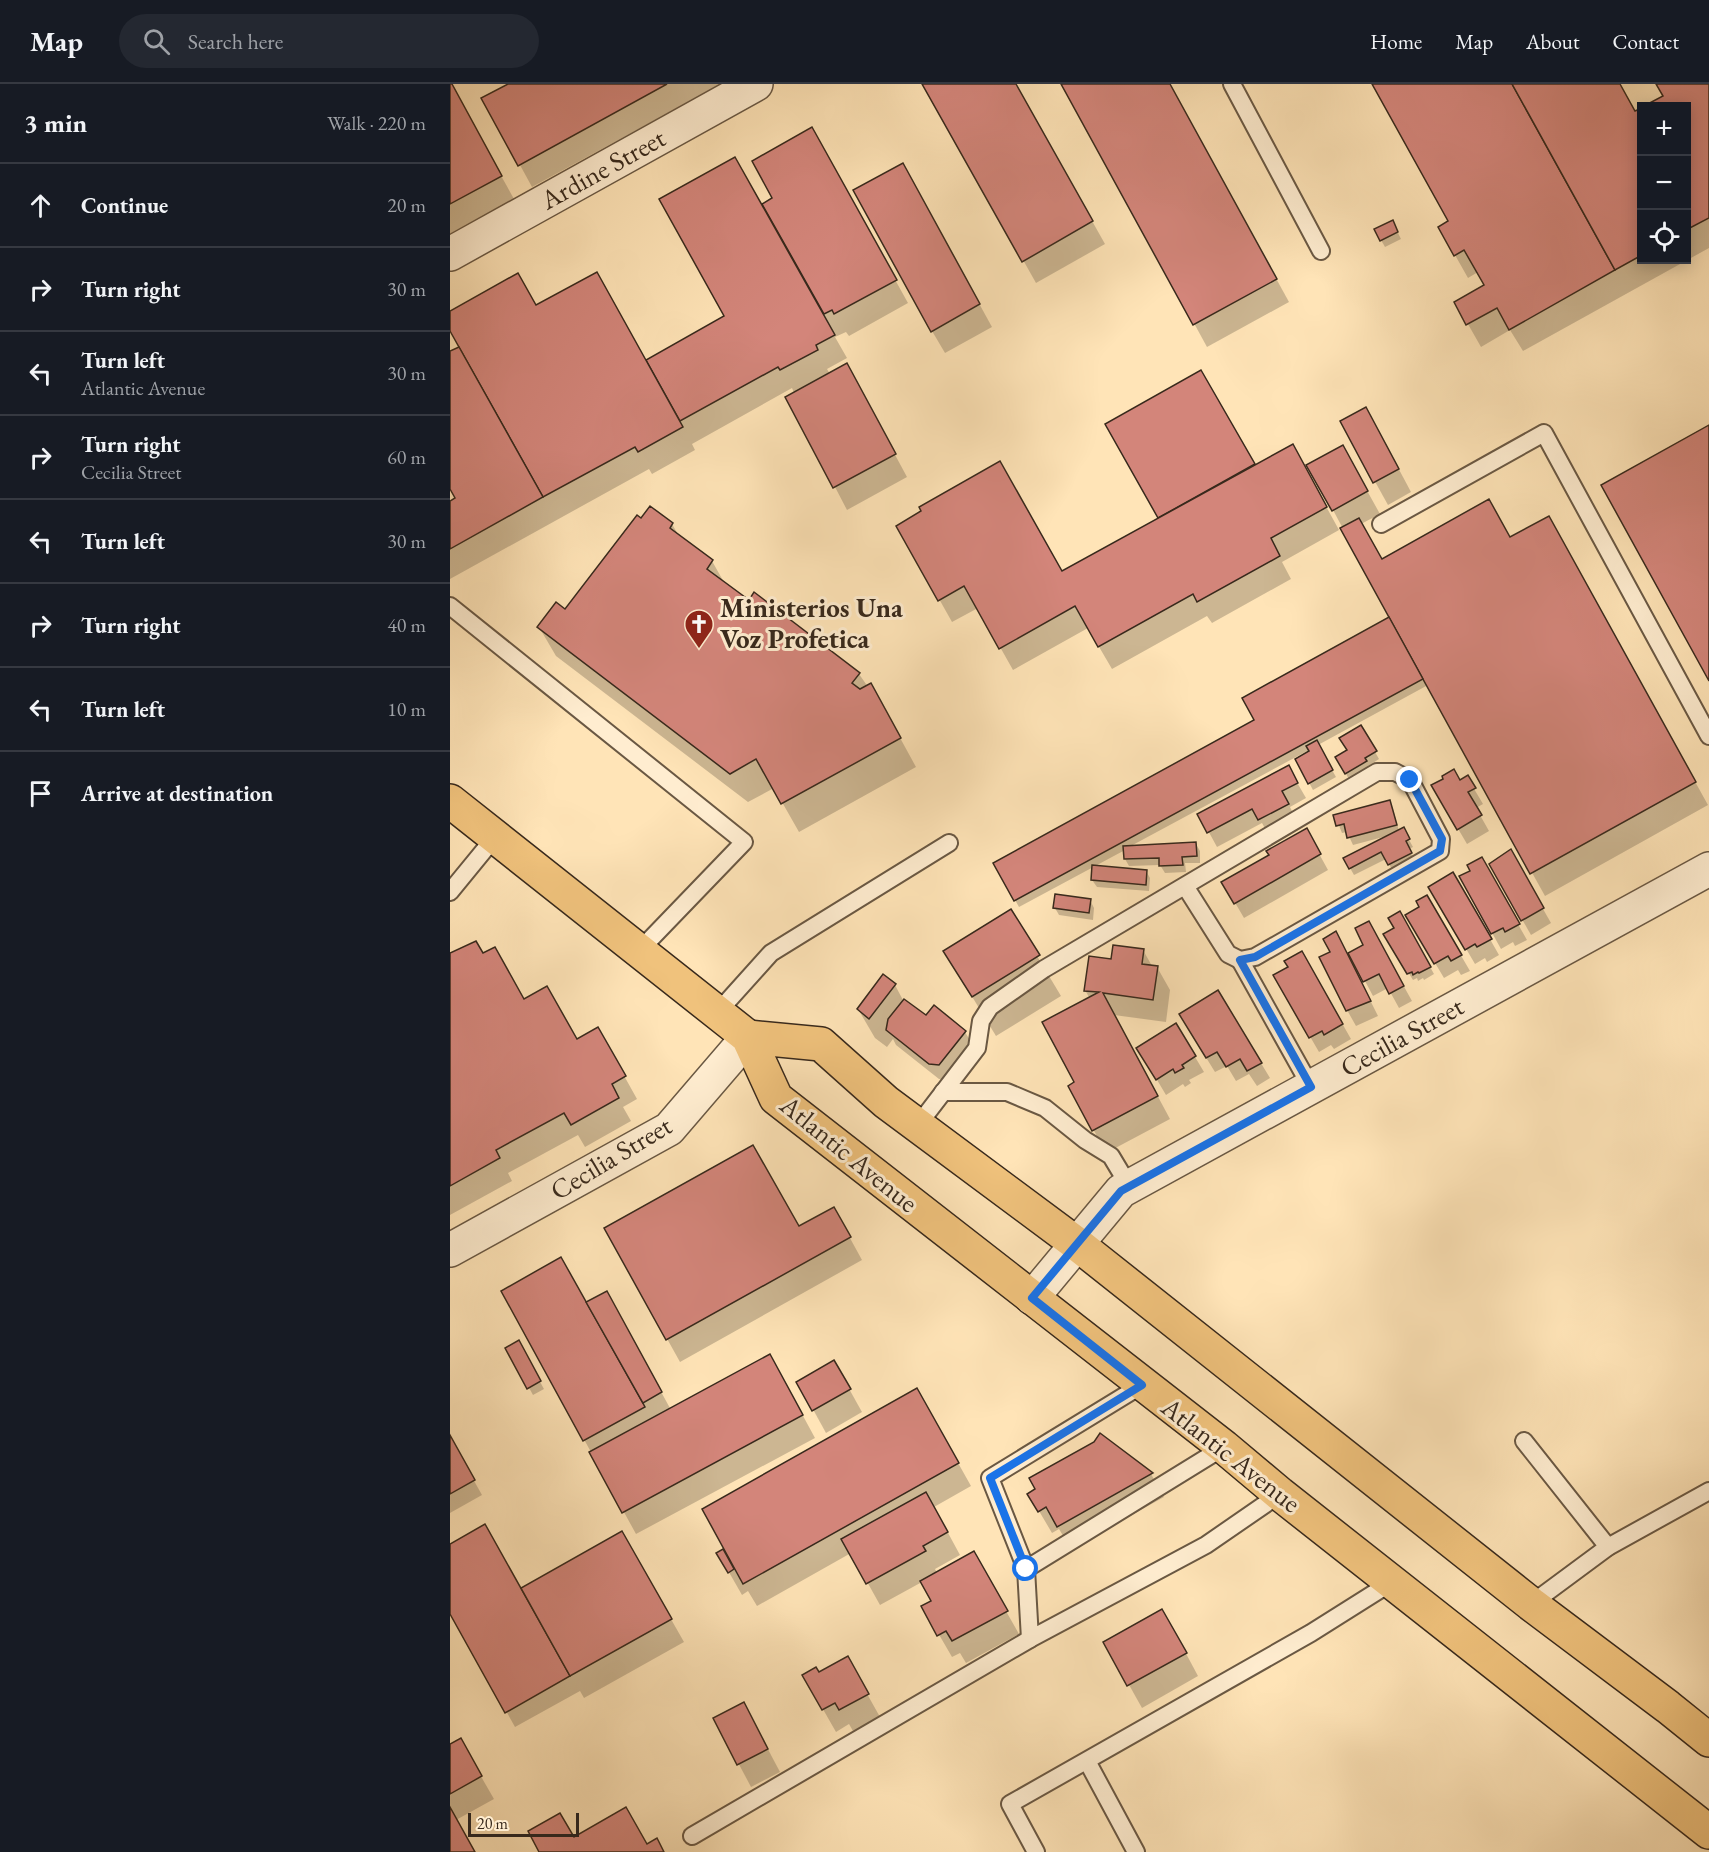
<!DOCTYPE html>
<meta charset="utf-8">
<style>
body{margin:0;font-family:"EB Garamond",serif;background:#242831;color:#f1f3f6}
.controls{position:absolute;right:18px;top:18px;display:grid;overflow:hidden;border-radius:0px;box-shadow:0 3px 15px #0003}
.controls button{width:54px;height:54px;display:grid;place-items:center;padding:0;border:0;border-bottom:2px solid #363941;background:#171b24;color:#f1f3f6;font:30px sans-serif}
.scale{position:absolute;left:18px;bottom:15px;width:111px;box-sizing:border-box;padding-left:6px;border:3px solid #38291c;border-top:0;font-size:16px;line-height:21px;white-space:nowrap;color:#38291c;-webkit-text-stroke:4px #ffedd0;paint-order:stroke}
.stop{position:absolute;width:18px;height:18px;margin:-14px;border:4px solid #1a73e8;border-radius:50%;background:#fff}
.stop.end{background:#1a73e8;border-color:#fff;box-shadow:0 2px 6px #0008}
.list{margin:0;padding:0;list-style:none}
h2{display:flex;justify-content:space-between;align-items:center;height:78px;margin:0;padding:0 24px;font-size:26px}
h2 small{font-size:20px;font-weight:400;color:#9ea1a6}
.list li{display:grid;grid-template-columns:39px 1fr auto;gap:18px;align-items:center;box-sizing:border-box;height:84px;padding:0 24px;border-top:2px solid #363941}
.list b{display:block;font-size:22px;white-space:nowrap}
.list p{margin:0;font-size:20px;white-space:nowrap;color:#9ea1a6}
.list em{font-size:20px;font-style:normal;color:#9ea1a6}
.icon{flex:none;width:33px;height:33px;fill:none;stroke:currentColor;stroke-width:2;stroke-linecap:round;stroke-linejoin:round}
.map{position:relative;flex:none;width:1259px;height:1768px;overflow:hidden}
header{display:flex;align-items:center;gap:36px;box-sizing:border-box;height:84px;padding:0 30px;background:#171b24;border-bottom:2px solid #363941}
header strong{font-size:28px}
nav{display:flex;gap:33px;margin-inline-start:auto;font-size:21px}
.search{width:420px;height:54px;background:#242831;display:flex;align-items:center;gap:15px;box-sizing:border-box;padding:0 21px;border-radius:33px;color:#9ea1a6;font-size:22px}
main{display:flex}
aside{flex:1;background:#171b24}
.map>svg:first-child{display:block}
.shadow{fill:#0003}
.building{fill:#d3857a;stroke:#38291c;stroke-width:1.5}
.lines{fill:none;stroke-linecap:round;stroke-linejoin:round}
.lane-casing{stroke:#6a5843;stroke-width:20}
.street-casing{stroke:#6a5843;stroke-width:36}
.primary-casing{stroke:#38291c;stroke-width:36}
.lane{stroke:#ffedd0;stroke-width:16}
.street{stroke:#ffedd0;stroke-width:33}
.primary{stroke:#f0c27c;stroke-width:33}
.route{stroke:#1a73e8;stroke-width:8}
.labels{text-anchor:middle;stroke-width:6;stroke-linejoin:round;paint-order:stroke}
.street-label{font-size:27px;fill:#38291c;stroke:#ffedd0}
.poi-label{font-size:27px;font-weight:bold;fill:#38291c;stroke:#ffedd0;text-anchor:start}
</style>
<header>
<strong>Map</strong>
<div class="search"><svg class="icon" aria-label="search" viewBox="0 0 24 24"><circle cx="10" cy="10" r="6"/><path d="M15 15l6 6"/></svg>Search here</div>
<nav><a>Home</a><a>Map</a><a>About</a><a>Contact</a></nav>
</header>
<main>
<aside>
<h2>3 min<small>Walk · 220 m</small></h2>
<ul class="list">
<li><svg class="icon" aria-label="ahead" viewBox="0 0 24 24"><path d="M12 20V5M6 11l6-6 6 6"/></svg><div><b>Continue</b></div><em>20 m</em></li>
<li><svg class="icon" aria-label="right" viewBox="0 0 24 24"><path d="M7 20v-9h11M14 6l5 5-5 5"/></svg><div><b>Turn right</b></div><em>30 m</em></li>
<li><svg class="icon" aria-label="left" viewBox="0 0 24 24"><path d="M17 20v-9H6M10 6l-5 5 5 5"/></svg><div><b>Turn left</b><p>Atlantic Avenue</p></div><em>30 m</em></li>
<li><svg class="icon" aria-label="right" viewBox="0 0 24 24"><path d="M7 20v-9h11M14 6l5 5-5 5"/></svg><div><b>Turn right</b><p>Cecilia Street</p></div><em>60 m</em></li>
<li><svg class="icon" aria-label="left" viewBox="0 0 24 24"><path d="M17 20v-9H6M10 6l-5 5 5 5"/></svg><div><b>Turn left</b></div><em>30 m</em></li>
<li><svg class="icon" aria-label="right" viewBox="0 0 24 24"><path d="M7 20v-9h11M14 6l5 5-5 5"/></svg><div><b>Turn right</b></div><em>40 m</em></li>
<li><svg class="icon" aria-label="left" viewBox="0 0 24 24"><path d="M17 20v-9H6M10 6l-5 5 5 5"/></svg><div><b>Turn left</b></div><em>10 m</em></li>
<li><svg class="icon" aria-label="arrive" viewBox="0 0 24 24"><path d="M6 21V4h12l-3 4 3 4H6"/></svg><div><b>Arrive at destination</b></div></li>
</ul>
</aside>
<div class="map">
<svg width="1259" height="1768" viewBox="0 0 1259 1768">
<rect width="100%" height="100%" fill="#ffe4b7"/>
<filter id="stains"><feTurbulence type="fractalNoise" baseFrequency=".00333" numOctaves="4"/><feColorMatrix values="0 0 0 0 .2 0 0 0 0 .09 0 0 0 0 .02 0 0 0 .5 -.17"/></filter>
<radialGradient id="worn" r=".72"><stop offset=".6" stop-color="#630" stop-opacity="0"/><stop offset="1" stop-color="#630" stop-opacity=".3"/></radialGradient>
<g class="shadow">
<polygon points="0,0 64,115 0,150"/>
<polygon points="61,0 271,0 82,103 70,81"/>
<polygon points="474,0 565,0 655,160 586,199"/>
<polygon points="613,0 719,0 839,218 757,263"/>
<polygon points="924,0 1169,0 1185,29 1192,26 1192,176 1236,176 1236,22 1197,22 1215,13 1208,0 1259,0 1259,164 1073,267 1060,246 1031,263 1006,219 1036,202 1028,188 1018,194 1005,171 990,143 1000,137"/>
<polygon points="374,68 458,219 399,252 396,248 385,253 397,274 377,285 380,290 409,304 457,393 397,426 385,403 342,304 242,360 245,366 202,390 199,385 0,495 0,419 7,415 0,402 0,269 11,263 0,244 0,228 86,223 196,277 276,232 312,122 324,115"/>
<polygon points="465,103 542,243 495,269 482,247"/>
<polygon points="946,145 951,155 935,163 931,156"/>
<polygon points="751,288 804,382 855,384 889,446 832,478 841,495 762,539 757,532 662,585 638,544 563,586 528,524 502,538 448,442 612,489 710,435 657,341"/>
<polygon points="892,338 929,348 961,408 938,421"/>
<polygon points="905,385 930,430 911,440 931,477 1060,455 1111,456 1258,721 1095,812 978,601 868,661 886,693 863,706 847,676 861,668 859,666 679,763 746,760 750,767 750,779 735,779 736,788 715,789 710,781 679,782 675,775 675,766 569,823 545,780 806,636 941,534 883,426"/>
<polygon points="191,436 222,440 229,452 262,477 275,500 409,590 437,630 466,683 349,748 324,704 298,718 106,572 89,543 115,528"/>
<polygon points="911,643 929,675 918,682 920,685 900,697 887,674 899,667"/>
<polygon points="838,683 856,714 840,723 846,735 818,750 812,739 767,763 749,730"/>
<polygon points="1017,693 1033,720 1026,724 1039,747 1017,760 983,702 1010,698"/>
<polygon points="939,718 943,725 949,747 953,745 963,763 959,765 964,776 943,787 936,775 904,791 895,775 937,752 903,761 897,748 892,749 885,732"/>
<polygon points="856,746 878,786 794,834 773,798 821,771"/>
<polygon points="1060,767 1101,839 1081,851 1041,781"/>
<polygon points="1031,775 1077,856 1065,862 1063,858 1051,865 1011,793 1022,787"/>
<polygon points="696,787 700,794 699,807 647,803 642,796"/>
<polygon points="1003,790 1049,871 1037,878 1035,874 1025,880 980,803"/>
<polygon points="977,813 1020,887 1011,891 1008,886 994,894 957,832 971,824"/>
<polygon points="640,816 644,824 643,836 609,831 605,824"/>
<polygon points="560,827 611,912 546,952 495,868"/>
<polygon points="950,829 984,890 974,896 973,894 968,897 967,894 963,896 935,851 946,845"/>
<polygon points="927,854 962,917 949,924 938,904 923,912 915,897"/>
<polygon points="894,864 928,932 906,942 897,926"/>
<polygon points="693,866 702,882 707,883 720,906 716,938 664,931 720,1035 656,1069 620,1002 626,999 640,915 635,906 663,877"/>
<polygon points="852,869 901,955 884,965 881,961 869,968 825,892 840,884"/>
<polygon points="33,871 74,917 127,957 148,945 187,1015 173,1023 181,1037 135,1063 128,1051 58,1089 62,1097 0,1131 0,872"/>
<polygon points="445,901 454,918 476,934 515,948 524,963 498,996 489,995 446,961 443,955 437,963 425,954 408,925"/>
<polygon points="768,908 820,994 807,1002 799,990 786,997 777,982 765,988 739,946"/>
<polygon points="726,941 754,988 739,996 741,999 735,1003 733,1000 716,1011 688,964"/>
<polygon points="384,1125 412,1176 230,1278 156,1145 349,1144"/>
<polygon points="53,1208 136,1220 169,1231 221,1326 333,1295 365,1354 186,1450"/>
<polygon points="68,1258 94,1305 83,1311 57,1264"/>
<polygon points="384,1278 412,1328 376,1349 348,1298"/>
<polygon points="480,1329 521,1402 484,1423 510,1471 485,1485 487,1489 523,1469 569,1550 516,1579 510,1569 502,1573 473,1523 483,1517 472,1498 430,1521 401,1469 307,1522 298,1507 292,1511 268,1469"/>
<polygon points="651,1351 701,1390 714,1413 621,1465 609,1445 602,1449 579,1410 645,1359"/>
<polygon points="0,1354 32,1411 0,1429"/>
<polygon points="172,1449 234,1558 134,1614 130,1607 65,1643 0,1526 0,1462 86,1533"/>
<polygon points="725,1549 748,1592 692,1624 655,1558"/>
<polygon points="397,1574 430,1633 403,1647 399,1640 386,1648 354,1592 369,1590"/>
<polygon points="294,1620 330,1688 301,1703 265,1635"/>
<polygon points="10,1656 44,1715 6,1736 24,1768 0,1768 0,1662"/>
</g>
<g class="building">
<polygon points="0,0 2,0 52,92 0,120"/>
<polygon points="58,0 217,0 68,82 31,14"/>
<polygon points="472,0 566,0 643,137 572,178"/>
<polygon points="611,0 720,0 827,195 743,241"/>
<polygon points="922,0 1062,0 1165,186 1059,246 1047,224 1016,241 1004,218 1034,201 1014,166 1004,172 988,143 998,137"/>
<polygon points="1062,0 1170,0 1185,27 1192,24 1192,171 1165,186"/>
<polygon points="1206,0 1259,0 1259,134 1236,146 1236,22 1194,22 1213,12"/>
<polygon points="362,43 447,196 384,230 382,226 374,230 312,120 322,114 302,77"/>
<polygon points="285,73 385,251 366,261 368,266 330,286 328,283 230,337 196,276 274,232 209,115"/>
<polygon points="453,79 530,220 481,248 403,106"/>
<polygon points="943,136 948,148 930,157 924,145"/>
<polygon points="147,188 233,343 188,368 185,363 93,413 0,247 0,227 68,189 86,221"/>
<polygon points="9,263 93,413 0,465 0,417 5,414 0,405 0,267"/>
<polygon points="397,279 446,370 383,404 335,313"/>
<polygon points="751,286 805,380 708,434 655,340"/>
<polygon points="916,323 949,385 923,399 890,337"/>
<polygon points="1259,341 1259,597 1151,401"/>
<polygon points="843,360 877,423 821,454 830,472 747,518 743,510 648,563 625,522 549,565 514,502 488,517 446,442 471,427 469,423 550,377 612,487"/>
<polygon points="893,361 918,407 882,427 856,381"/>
<polygon points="1039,415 1060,453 1099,432 1246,698 1080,790 890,444 909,434 932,475"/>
<polygon points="200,422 223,439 220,444 263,476 257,485 299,516 304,508 410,589 402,599 410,605 421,599 451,654 331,720 306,675 280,690 87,543 106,518 115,525 187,431 191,434"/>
<polygon points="939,533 973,595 564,817 543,779 804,636 792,614"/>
<polygon points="911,641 927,667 915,674 917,677 895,690 885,673 897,666 889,654"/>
<polygon points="867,656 883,686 858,700 845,675 859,667 856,662"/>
<polygon points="839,681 848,699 832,707 839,720 808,736 802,725 757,749 747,730"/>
<polygon points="1004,685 1010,696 1018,691 1026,704 1018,708 1032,731 1007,746 981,701 993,695 992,692"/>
<polygon points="940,716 947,741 897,754 894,740 886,742 883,731"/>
<polygon points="954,743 960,755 956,757 962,769 938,781 931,768 899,785 893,774"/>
<polygon points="857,744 871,770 784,820 771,798 819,771 816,767"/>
<polygon points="746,758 747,772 732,773 733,781 709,782 709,774 674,775 673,762"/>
<polygon points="1061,765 1094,824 1071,837 1039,780"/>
<polygon points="1032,773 1070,840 1055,848 1053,844 1041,850 1009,792 1020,787 1017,781"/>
<polygon points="642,781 697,786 696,801 641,796"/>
<polygon points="1003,788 1042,855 1027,863 1025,860 1015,866 978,803"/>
<polygon points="605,810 641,815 639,829 603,824"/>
<polygon points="977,811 1012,871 1001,877 998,872 984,880 955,831 969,823 966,817"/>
<polygon points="561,825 590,871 522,913 493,867"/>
<polygon points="950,827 981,883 969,889 968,888 963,891 962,888 957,890 933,850 944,844 938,834"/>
<polygon points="919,837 954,902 939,910 929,890 913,898 898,869 913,861 905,844"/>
<polygon points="886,847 921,917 896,927 869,873 880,868 873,855"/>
<polygon points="26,857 33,869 45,863 74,915 97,902 127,955 148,943 176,992 162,1000 169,1014 121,1041 114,1029 46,1066 50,1074 0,1102 0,869"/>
<polygon points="663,861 694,865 692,880 708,882 703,916 653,909 708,1012 642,1047 618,1002 624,998 592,938 649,908 634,907 639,872 661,875"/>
<polygon points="852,867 893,940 874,951 872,947 859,954 823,891 838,883 834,877"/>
<polygon points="433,890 446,900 419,935 407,925"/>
<polygon points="768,906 812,979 797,987 790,975 776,983 767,968 756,974 729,930"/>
<polygon points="454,915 476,931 484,921 516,947 489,981 479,980 436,946 438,935"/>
<polygon points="726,939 746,972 732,981 734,984 725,989 723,985 706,996 686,964"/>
<polygon points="303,1061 349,1142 384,1123 401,1153 216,1256 154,1144"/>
<polygon points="111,1173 195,1323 133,1357 51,1207"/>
<polygon points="157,1207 212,1308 193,1319 136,1218"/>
<polygon points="69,1256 91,1297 77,1305 55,1264"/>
<polygon points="320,1270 353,1331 172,1429 139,1368"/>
<polygon points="384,1276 401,1305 362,1327 346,1298"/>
<polygon points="467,1304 509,1379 293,1500 252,1425"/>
<polygon points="650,1349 703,1389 607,1443 596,1423 588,1428 577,1410 585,1405 579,1394 644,1358"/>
<polygon points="0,1351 25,1396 0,1410"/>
<polygon points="476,1408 498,1448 473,1462 476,1467 416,1500 391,1455"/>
<polygon points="35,1440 120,1592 55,1629 0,1530 0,1460"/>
<polygon points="172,1447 222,1535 120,1592 71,1504"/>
<polygon points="273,1465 284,1485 278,1489 266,1469"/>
<polygon points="524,1467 558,1527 502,1557 496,1547 487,1552 471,1522 481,1517 470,1497"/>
<polygon points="712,1525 737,1569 677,1602 653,1558"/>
<polygon points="398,1572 419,1610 389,1626 385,1619 372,1626 352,1591 366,1583 369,1588"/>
<polygon points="294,1618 318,1665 287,1681 263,1634"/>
<polygon points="11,1654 32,1692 0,1710 0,1660"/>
<polygon points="0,1723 25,1768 0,1768"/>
<polygon points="176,1723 197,1760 207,1754 214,1768 89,1768 78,1747 110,1729 124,1753"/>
</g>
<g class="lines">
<g class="lane-casing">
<g id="lane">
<polyline points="782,0 871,167"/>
<polyline points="931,440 1094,349 1259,652"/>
<polyline points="0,522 294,758 189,867"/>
<polyline points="0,808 45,753"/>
<polyline points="790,876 861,1003"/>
<polyline points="267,929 321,869 499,759"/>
<polyline points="493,1008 557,1008 595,1024 635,1056 661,1072 679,1102"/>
<polyline points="468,1041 527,964 531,937 540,923 594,885 927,688 945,688 960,696 991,755 990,767 805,873 790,876 778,870 735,802"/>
<polyline points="692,1301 540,1394 576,1485 580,1555 756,1461 830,1410"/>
<polyline points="1074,1357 1158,1463"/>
<polyline points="576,1485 774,1363"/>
<polyline points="1081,1520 1158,1463 1259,1407"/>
<polyline points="637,1677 686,1768"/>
<polyline points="242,1752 580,1555"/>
<polyline points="586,1768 560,1720 861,1549 942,1498"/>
</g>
</g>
<g class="street-casing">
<g id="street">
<polyline points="0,170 306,0"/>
<polyline points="0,1166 219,1045 298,953"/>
<polyline points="582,1214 671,1107 1259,785"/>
</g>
</g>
<g class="primary-casing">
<g id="primary">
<polyline points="0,717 298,953 326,1014 774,1363 830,1410 1259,1748"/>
<polyline points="298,953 371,960 436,1018 627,1160 1081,1520 1218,1623 1259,1656"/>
</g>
</g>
<use href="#lane" class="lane"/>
<use href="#street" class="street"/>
<use href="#primary" class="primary"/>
</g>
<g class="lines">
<polyline class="route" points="576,1485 540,1394 692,1301 582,1214 671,1107 861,1003 790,876 805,873 990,767 992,755 960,696"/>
</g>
<defs>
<g id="church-pin" transform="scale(1.5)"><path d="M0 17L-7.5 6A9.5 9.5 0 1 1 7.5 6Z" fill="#8f2418" stroke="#ffedd0"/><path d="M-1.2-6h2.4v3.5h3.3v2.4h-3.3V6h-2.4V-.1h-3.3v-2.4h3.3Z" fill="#fff"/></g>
</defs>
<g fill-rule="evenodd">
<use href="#church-pin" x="249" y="540"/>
</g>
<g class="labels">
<g class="street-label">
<text transform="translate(153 85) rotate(-29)" y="9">Ardine Street</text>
<text transform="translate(952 953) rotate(-29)" y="9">Cecilia Street</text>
<text transform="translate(399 1070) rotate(39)" y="9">Atlantic Avenue</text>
<text transform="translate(161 1074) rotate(-31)" y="9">Cecilia Street</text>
<text transform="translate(781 1371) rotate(38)" y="9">Atlantic Avenue</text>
</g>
<g class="poi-label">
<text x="270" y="533">Ministerios Una<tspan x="270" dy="31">Voz Profetica</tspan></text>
</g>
</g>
<rect width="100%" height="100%" filter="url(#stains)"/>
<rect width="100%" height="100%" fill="url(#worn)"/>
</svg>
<div class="controls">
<button>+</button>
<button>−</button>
<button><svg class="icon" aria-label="locate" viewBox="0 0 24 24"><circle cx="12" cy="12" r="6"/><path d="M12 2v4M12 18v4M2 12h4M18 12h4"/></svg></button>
</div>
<div class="scale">20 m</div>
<div class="stop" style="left:576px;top:1485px"></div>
<div class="stop end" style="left:960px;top:696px"></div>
</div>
</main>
